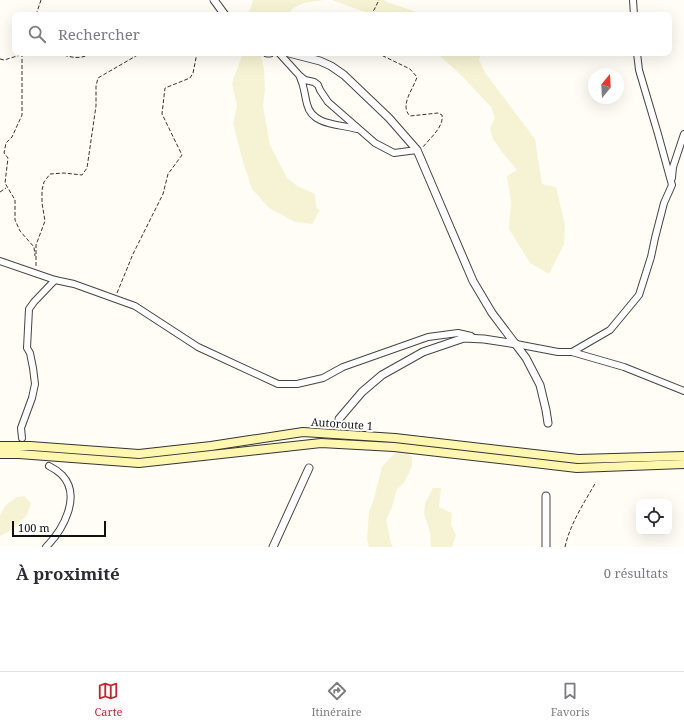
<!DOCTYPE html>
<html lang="fr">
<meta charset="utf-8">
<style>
body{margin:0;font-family:"Noto Serif",serif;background:#f2f2f3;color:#2b2b33}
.controls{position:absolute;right:12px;bottom:12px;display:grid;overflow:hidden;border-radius:8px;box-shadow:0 4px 16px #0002}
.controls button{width:36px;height:36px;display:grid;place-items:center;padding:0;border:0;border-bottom:1px solid #e1e1e2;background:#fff;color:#2b2b33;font:20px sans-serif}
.compass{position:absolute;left:588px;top:68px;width:36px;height:36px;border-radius:50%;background:#fff;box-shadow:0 4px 16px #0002;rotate:18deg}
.scale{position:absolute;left:12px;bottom:10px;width:94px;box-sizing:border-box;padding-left:4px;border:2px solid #111;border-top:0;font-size:11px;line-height:14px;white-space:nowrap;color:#111;-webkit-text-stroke:3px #fff;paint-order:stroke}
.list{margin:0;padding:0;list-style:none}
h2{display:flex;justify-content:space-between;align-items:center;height:52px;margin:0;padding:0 16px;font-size:17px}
h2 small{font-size:13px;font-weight:400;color:#7c7c81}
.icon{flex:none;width:22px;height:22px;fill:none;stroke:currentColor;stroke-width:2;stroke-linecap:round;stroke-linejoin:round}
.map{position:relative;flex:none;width:684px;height:547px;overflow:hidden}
.search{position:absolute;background:#fff;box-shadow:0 4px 16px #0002;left:12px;right:12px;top:12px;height:44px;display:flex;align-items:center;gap:10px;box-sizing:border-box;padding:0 14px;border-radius:8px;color:#7c7c81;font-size:15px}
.sheet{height:124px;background:#fff}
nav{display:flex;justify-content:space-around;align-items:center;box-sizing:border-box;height:56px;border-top:1px solid #e1e1e2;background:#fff;font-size:11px;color:#7c7c81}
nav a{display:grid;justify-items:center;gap:2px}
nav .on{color:#c4262e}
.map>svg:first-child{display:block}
.farmland{fill:#f6f3d4}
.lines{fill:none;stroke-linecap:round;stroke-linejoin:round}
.minor-casing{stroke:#444;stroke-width:8}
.tertiary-casing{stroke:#444;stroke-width:9}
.secondary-casing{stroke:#333;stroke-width:10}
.path{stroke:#333;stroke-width:1;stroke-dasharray:4 2;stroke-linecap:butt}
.minor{stroke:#fff;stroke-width:6}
.tertiary{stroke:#fff;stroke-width:7}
.secondary{stroke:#fff6b0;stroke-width:8}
.labels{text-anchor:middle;stroke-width:4;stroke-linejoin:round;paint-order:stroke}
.street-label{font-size:11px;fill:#111;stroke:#fff}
</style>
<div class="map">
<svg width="684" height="547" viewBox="0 0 684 547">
<rect width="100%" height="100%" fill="#fffdf5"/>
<g class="farmland">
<polygon points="253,0 324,0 304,3 293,8 288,15 248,15"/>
<polygon points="332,0 384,0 387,2 419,13 455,15 373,15"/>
<polygon points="243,53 255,53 261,56 264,69 265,89 263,106 270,145 287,178 297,186 315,194 316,207 320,210 312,224 295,222 269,208 252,189 243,162 233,123 237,106 232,83"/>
<polygon points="437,53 481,53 479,60 486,74 535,139 542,184 556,187 565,225 564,244 549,274 530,263 509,229 511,202 507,176 517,170 502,152 493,139 490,128 495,118 491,107 463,77"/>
<polygon points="404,451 412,457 412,466 404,483 397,489 392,507 386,520 391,543 393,547 369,547 367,539 369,512 373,502 382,467 395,453"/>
<polygon points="433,488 441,488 439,507 452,513 451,524 456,535 452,547 431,547 430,532 424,513 425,503"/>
<polygon points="24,496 31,503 27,515 12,530 0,536 0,516 5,506 17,497"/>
</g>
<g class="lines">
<g class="minor-casing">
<g id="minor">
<polyline points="633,0 634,15"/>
<polyline points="279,53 299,75 305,80 314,82 318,85 320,90 328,102 375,143 394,153 417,150"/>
<path d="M300,77C305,88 304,93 307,104C312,126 340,124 357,129"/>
<polyline points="672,178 673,167 684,134"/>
<polyline points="0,261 55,280 74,284 135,306 198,347 278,384 297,384 323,378 343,367 428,337 458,333 471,336"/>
<polyline points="516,344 558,352 572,352 610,330 639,295 651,257 655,238 664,203 672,185 658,134 639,70 637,53"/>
<polyline points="572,352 624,367 684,391"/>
<polyline points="22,438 21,428 32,398 35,384 33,368 30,353 27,348 29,309 34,302 55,280"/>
<path d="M46,547C63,530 82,496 62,475C58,471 53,468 49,466"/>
</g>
</g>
<g class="tertiary-casing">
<g id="tertiary">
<polyline points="214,0 225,15"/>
<polyline points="267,53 270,53"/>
<polyline points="289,53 320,61 331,66 344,75 389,118 417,150 473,281 492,313 526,358 540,385 546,410 548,423"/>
<polyline points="339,419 362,392 382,375 423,352 464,338 484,339 516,344"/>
<polyline points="273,547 309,468"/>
<polyline points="546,547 546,496"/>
</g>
</g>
<g class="secondary-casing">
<g id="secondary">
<polyline points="0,446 30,446 139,454 211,446 303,432 395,438 578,459 684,456"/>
<polyline points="0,454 19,454 139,463 321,443 394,447 577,468 684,464"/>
</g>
</g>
<g class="path">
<polyline points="36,15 41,0"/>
<polyline points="369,15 374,10 379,0"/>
<polyline points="22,53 22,115 12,137 6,143 4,153 8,158 5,183 15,200 15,220 20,231 34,247 35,256"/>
<path d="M52,53C70,55 75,62 93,53"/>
<polyline points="152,53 161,55 178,53"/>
<path d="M377,53L410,69L417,77C414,88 399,105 410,116L438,113L442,115C444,127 430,138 423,147"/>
<polyline points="0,59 4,60 27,53"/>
<polyline points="0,192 6,188"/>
<polyline points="36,266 36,245 45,221 42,203 42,190 44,182 50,174 64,173 82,175 87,168 96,106 96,86 98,78 141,53"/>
<polyline points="117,293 133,254 163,194 168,174 182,155 162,114 165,88 190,78 193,73 197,53"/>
<path d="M565,547C570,524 584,503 596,482"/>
</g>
<use href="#minor" class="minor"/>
<use href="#tertiary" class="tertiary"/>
<use href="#secondary" class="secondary"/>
</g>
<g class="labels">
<g class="street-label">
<text transform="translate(342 424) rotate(4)" y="4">Autoroute 1</text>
</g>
</g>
</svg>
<div class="controls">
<button><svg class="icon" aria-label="locate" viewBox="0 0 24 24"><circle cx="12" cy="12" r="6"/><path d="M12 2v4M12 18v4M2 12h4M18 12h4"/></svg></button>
</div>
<svg class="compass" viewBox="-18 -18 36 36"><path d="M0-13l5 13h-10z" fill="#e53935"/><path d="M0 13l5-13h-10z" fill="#7c7c81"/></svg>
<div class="scale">100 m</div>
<div class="search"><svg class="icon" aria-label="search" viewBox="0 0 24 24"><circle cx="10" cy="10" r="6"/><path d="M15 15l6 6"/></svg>Rechercher</div>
</div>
<section class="sheet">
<h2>À proximité<small>0 résultats</small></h2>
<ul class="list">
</ul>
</section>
<nav>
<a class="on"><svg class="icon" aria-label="map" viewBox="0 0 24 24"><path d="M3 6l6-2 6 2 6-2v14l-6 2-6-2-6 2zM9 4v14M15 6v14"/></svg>Carte</a>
<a><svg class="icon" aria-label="directions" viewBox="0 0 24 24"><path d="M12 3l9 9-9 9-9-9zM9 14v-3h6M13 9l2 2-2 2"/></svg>Itinéraire</a>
<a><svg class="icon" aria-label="saved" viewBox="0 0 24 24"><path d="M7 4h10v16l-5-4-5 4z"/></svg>Favoris</a>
</nav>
